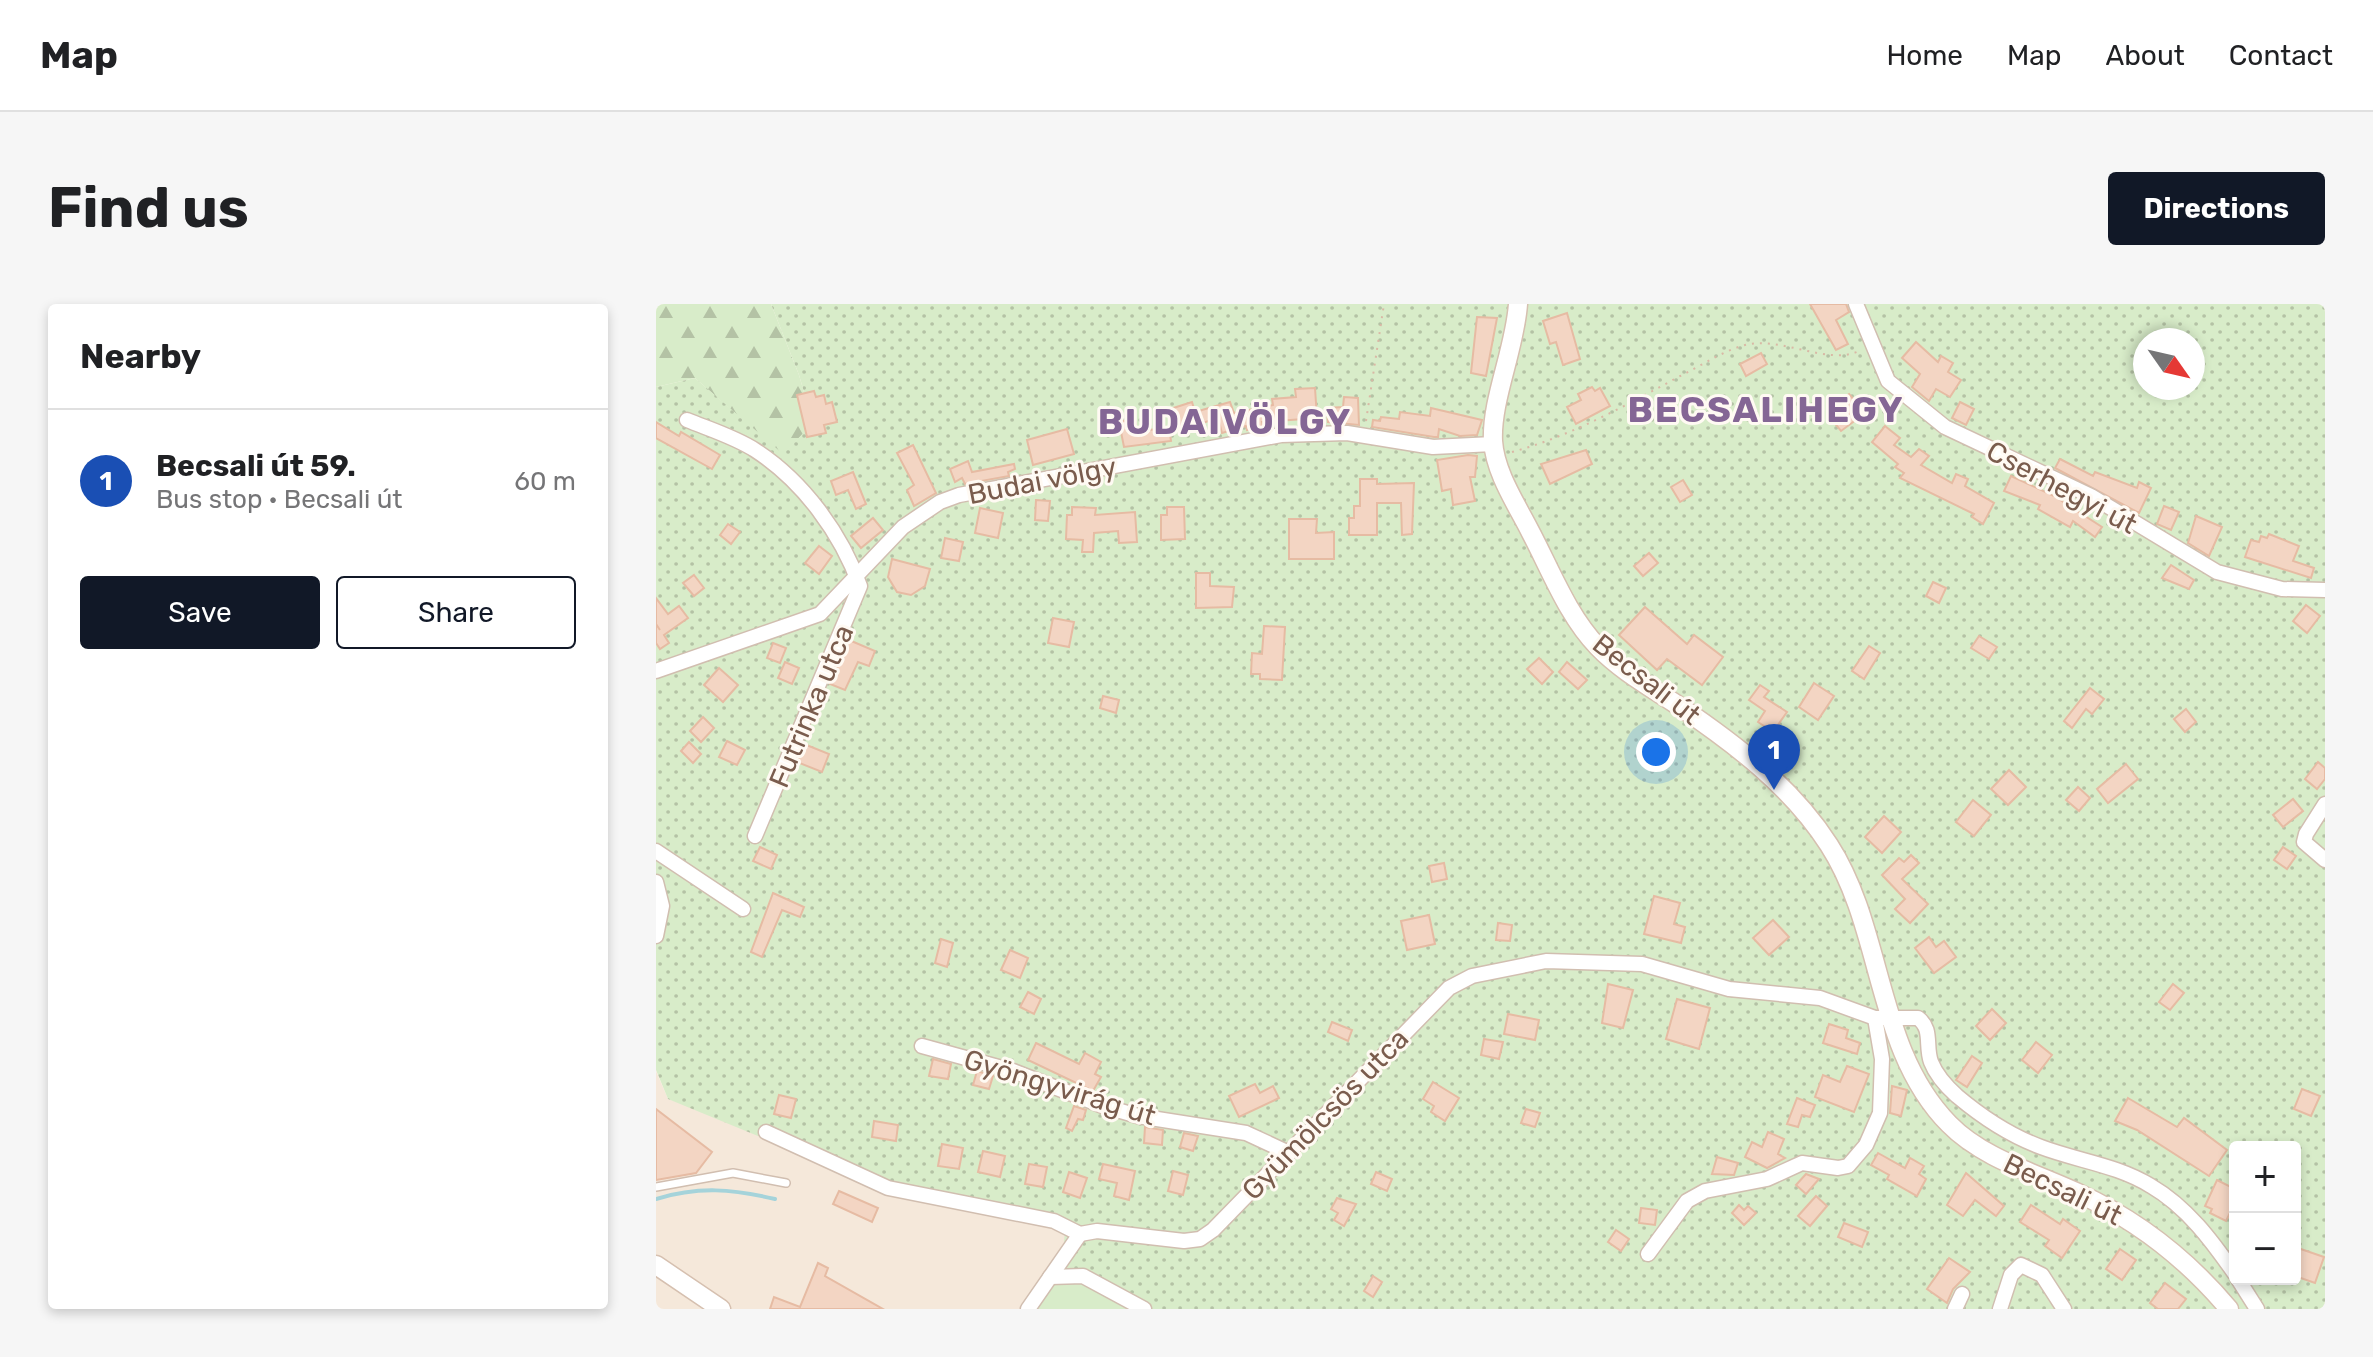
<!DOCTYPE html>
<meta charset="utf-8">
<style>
body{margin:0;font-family:Rubik,sans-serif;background:#f6f6f6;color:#202124}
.controls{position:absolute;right:24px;bottom:24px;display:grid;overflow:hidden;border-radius:8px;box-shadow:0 4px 12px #0003}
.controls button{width:72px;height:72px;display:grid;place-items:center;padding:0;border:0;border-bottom:2px solid #e0e0e0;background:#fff;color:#202124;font:40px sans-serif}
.compass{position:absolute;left:1477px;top:24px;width:72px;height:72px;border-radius:50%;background:#fff;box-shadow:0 4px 12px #0003;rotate:124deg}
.you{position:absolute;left:1000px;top:448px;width:28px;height:28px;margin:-20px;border:6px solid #fff;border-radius:50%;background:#1a73e8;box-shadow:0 0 0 12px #1a73e833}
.badge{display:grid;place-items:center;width:52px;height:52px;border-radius:50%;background:#111827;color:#fff;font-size:26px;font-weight:700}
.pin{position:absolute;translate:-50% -66px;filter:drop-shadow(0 2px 4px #0008)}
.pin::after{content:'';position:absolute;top:42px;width:28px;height:24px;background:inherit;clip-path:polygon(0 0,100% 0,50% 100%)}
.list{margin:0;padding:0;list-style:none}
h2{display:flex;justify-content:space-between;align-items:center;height:104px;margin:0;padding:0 32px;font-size:34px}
h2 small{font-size:26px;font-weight:400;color:#757577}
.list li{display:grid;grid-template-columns:52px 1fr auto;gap:24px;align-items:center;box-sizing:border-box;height:144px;padding:0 32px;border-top:2px solid #e0e0e0}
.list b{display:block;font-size:30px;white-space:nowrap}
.list p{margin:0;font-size:26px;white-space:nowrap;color:#757577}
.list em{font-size:26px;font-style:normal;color:#757577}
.actions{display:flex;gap:16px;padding:24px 32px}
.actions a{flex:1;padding:18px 0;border:2px solid #111827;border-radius:8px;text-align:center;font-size:28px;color:#111827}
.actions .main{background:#111827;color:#fff}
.map{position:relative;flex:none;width:1669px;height:1005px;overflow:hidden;border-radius:8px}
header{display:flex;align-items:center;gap:48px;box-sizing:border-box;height:112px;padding:0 40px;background:#fff;border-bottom:2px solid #e0e0e0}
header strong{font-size:38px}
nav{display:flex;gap:44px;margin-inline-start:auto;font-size:28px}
.intro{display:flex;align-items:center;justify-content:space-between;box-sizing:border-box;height:192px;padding:0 48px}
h1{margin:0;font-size:56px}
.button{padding:20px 36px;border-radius:8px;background:#111827;color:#fff;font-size:28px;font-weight:700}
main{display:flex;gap:48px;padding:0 48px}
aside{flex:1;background:#fff;border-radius:8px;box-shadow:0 4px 12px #0003}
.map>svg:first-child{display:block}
.residential{fill:#f5e8da}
.green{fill:#d8ecc9}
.forest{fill:url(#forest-firs)}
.garden{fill:url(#garden-dots);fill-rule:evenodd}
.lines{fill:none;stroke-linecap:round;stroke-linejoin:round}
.stream{stroke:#a5d3da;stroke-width:4}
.building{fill:#f3d5c3;stroke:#e6bba3;stroke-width:2}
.lane-casing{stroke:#d1beb0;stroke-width:10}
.street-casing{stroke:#d1beb0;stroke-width:17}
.secondary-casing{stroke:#d6c0b0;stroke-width:21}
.path{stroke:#d9b8a5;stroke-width:2;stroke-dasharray:2 6;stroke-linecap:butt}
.lane{stroke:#fff;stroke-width:7}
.street{stroke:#fff;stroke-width:14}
.secondary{stroke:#fff;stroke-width:18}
.labels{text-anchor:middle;stroke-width:6;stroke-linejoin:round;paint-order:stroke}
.street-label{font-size:28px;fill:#7a5c4d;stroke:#fffaf3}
.district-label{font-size:36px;font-weight:bold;letter-spacing:2px;fill:#846695;stroke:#fffaf3}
</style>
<header>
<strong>Map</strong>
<nav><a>Home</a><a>Map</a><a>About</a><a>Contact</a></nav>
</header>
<div class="intro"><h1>Find us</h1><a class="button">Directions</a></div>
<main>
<aside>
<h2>Nearby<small></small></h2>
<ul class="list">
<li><span class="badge" style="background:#1a4fb4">1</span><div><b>Becsali út 59.</b><p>Bus stop · Becsali út</p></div><em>60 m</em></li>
</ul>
<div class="actions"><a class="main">Save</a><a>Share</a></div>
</aside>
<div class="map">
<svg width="1669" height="1005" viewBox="0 0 1669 1005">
<defs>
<pattern id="forest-firs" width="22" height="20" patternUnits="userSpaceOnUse" patternTransform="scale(2)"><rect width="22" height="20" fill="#d8ecc9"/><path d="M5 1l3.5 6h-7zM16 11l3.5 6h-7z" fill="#b4c2a5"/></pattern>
<pattern id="garden-dots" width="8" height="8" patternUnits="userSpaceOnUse" patternTransform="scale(2)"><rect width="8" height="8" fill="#d8ecc9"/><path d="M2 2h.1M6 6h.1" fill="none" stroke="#b4c2a5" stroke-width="1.8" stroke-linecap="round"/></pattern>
</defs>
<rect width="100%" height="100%" fill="#fdf6ec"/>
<polygon class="residential" points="0,767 12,795 409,925 489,1005 0,1005"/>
<polygon class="green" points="406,967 489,1005 382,1005"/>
<polygon class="forest" points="0,0 115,0 143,71 157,119 127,151 39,74 0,83"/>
<path class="garden" d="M115,0H1669V1005H489L406,967L409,925L165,858L12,795L0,766V83L39,74L127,150L157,119L143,71ZM1489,36H1537V84H1489ZM1579,843H1639V975H1579Z"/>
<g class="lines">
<path class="stream" d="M0,895C43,882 76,885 119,895"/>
</g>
<g class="building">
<polygon points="1154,0 1190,0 1193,8 1180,16 1192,40 1180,46"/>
<polygon points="911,9 924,55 907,61 900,38 894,40 887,17"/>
<polygon points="821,13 841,14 830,72 815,69"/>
<polygon points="1260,38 1282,58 1285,52 1297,59 1292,68 1305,76 1294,93 1280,85 1273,97 1256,83 1264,70 1246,54"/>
<polygon points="1105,49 1111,60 1090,72 1084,60"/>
<polygon points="936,83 939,87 944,84 954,102 920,120 911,103 925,96 922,90"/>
<polygon points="659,84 661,114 606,118 607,123 591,126 590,122 566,129 562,114 518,128 511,106 536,98 539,108 574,98 578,109 617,101 616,95 640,93 639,85"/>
<polygon points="158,87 160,93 168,91 170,100 176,98 181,118 168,121 170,129 151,133 141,91"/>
<polygon points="1193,90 1200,98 1207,92 1216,104 1185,127 1176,116 1186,109 1180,100"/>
<polygon points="688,93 702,94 703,121 672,118 671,104 687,103"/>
<polygon points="1304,98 1318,105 1310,121 1296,114"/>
<polygon points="775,104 826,116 821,131 804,132 783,125 782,133 778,133 716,123 717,116 724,117 725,113 743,115 744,108 774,112"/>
<polygon points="479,115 481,128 513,123 515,137 468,143 463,118"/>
<polygon points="0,118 23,132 25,128 64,151 56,165 0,134"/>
<polygon points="1229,122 1244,134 1238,141 1255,153 1263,145 1273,152 1265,161 1296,179 1300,170 1312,175 1309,182 1338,199 1327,220 1316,213 1318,210 1244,174 1248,169 1239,163 1242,160 1216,138"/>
<polygon points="411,125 418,150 377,161 371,136"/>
<polygon points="257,141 280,189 258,202 251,186 258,181 241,149"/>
<polygon points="930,146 936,160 894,180 885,160"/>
<polygon points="812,151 821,152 819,173 814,173 819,197 797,201 795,185 786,187 781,156"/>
<polygon points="1404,155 1437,172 1439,168 1481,184 1483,178 1495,184 1483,209 1399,164"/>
<polygon points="312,157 316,168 358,160 359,165 352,168 353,172 309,180 306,174 299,178 294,165"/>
<polygon points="197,168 210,200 200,205 192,186 180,191 175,177"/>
<polygon points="1355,172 1398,192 1446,223 1439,233 1417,217 1414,223 1382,205 1384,201 1348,187"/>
<polygon points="704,175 721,175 721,180 758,179 756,230 746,231 745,199 721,199 721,231 693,231 693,214 698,214 698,202 704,202"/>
<polygon points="1027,176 1036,191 1024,198 1015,183"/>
<polygon points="380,196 394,197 392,217 379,216"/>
<polygon points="1508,202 1523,208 1515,226 1501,220"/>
<polygon points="416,203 440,204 439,211 479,208 481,238 463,239 462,227 438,229 437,248 426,248 427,236 410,235 411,211 416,211"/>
<polygon points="511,203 528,203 529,235 505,236 505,211 511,211"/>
<polygon points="324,204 347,209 342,234 319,229"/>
<polygon points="1540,212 1566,223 1553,252 1532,239"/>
<polygon points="217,214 227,226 205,244 195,232"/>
<polygon points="633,215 661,215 660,229 678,228 678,255 633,255"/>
<polygon points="72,220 84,228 75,240 64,231"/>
<polygon points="1613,230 1643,242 1637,257 1658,264 1655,274 1589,253 1595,236 1603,238 1605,232 1611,234"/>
<polygon points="289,234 307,238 303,257 285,254"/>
<polygon points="163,242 176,252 163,270 149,259"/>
<polygon points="993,249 1002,259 987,272 978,262"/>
<polygon points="236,255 274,265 269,282 255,291 241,288 232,273"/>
<polygon points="1515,261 1538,276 1533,285 1506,274"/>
<polygon points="540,269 554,269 554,282 578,283 576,303 540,304"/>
<polygon points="38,271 48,284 38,292 27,279"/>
<polygon points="1277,278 1290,284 1283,299 1270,292"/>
<polygon points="0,294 12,310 23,302 32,314 8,331 13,339 4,345 0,339 0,320 4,326 0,320"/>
<polygon points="1650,301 1664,312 1651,329 1637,317"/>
<polygon points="989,303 1031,340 1038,331 1067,353 1046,381 1011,355 1001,366 963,331"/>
<polygon points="397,314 418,318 413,343 392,339"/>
<polygon points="608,322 629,323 626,376 604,375 604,370 595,370 596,349 606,350"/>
<polygon points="1323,332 1341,343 1333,355 1315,344"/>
<polygon points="193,336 219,347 213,362 202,358 189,386 174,380"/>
<polygon points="117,339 130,344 124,359 111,354"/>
<polygon points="1213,342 1224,349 1208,375 1196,367"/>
<polygon points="883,354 897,368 886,380 871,365"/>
<polygon points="129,358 143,364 136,380 122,374"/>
<polygon points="911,358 931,376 922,385 903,368"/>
<polygon points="63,364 82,381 67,398 48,381"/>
<polygon points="1158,379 1178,392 1162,416 1143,403"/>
<polygon points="1104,381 1113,387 1108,393 1131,408 1117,428 1102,418 1109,407 1093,396"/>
<polygon points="1434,384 1448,395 1436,410 1430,405 1416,424 1408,417"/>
<polygon points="447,392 463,396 460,409 444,404"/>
<polygon points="1530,405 1540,418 1529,428 1518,415"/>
<polygon points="47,413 58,424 45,438 34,427"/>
<polygon points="71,437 89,446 81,461 63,453"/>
<polygon points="33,438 45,450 37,459 25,447"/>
<polygon points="148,440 173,450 166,468 141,458"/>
<polygon points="1662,458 1669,464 1669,475 1661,485 1649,475"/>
<polygon points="1470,460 1482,475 1452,499 1441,485"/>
<polygon points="1353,466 1370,483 1352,501 1335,485"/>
<polygon points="1422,483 1434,494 1423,507 1410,496"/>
<polygon points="1637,495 1647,507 1627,523 1617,511"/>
<polygon points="1317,496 1335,511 1318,532 1300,518"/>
<polygon points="1228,512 1245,528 1226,549 1209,533"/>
<polygon points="104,543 121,551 115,565 97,557"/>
<polygon points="1627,543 1640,552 1631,565 1618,556"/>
<polygon points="1255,551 1263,559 1246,575 1272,600 1254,619 1239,605 1249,595 1226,571 1243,554 1248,558"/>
<polygon points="788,559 791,575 776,578 773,562"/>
<polygon points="117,589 148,603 144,613 126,606 106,653 95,648"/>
<polygon points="998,592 1024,599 1018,620 1029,623 1025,639 988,630"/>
<polygon points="773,611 779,640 751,646 745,617"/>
<polygon points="1117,616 1133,633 1113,651 1097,634"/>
<polygon points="842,619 856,621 854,637 840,636"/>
<polygon points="1273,633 1280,643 1288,637 1300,653 1278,669 1259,644"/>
<polygon points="285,635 297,639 291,663 279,659"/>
<polygon points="354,646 372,654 364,674 345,666"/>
<polygon points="952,680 977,686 967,724 946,719"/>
<polygon points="1517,680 1528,689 1514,706 1503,698"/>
<polygon points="372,688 385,695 378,710 364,703"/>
<polygon points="1021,695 1054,704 1043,745 1010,735"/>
<polygon points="1336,705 1350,719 1334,736 1320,722"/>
<polygon points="852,710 883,716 879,736 848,730"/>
<polygon points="676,718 696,726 692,737 672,728"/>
<polygon points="1173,720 1192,726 1190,734 1204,739 1201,750 1167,739"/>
<polygon points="828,735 847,738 843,755 825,751"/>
<polygon points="1380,738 1396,751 1382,769 1366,756"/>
<polygon points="380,739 423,760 429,749 445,758 439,770 445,773 437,787 372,756"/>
<polygon points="1316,752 1326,759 1311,783 1300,776"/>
<polygon points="277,755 295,760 292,775 273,772"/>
<polygon points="1191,762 1213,770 1198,808 1159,793 1167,771 1184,778"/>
<polygon points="321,767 337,772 333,785 317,781"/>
<polygon points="777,778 803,794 789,817 775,808 778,802 767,795"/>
<polygon points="599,780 604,789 617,782 623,794 583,813 573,792"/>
<polygon points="1236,782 1251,786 1245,812 1234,809"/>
<polygon points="1646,785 1664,792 1655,812 1638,805"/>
<polygon points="123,791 140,795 135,814 118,810"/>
<polygon points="1141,794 1159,801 1154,813 1146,811 1142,823 1131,820"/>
<polygon points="1472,794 1521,823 1528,814 1571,846 1553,872 1481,826 1459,817"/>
<polygon points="418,802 430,806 427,816 422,815 416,827 410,824"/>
<polygon points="0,805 56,848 40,869 0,876"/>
<polygon points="870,805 884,809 879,823 865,819"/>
<polygon points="218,817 242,821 240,837 216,833"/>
<polygon points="489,823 507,826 506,841 488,839"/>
<polygon points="1112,828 1128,835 1122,850 1129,854 1111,864 1089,853 1096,838 1106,843"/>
<polygon points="528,829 542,832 537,847 524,843"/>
<polygon points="286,840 307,844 303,865 282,862"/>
<polygon points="327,847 349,852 344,873 322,868"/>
<polygon points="1222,849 1249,864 1254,854 1268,862 1263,870 1270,875 1261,892 1231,875 1233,871 1215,861"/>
<polygon points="1061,853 1082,859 1078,871 1056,870"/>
<polygon points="373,860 391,863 387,883 369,880"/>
<polygon points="447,860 479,867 473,896 458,892 461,879 443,875"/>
<polygon points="517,867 532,871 527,891 512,887"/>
<polygon points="413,868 431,874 424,894 407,888"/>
<polygon points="720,868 736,875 731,887 715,880"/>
<polygon points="1310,869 1348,902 1340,912 1319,896 1307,912 1291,901"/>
<polygon points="1150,870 1163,875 1150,890 1140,881"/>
<polygon points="1561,876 1579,885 1579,899 1570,917 1554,909 1556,905 1549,902"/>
<polygon points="183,887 222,904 216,918 177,900"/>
<polygon points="1160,892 1171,902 1154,922 1142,912"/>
<polygon points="681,894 700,900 688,922 678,916 682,909 675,905"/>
<polygon points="1083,901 1088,906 1092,902 1100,909 1088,921 1076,909"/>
<polygon points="1375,901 1404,920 1407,915 1424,927 1406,954 1389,942 1393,936 1364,918"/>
<polygon points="985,904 1001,906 999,921 983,919"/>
<polygon points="1188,919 1212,928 1206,943 1182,933"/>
<polygon points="960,926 973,935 965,947 952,938"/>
<polygon points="1639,943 1668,953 1659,979 1639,972"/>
<polygon points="1464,945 1480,956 1466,976 1450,965"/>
<polygon points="1293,954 1314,968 1297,985 1291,999 1271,985"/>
<polygon points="162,959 172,964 169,972 227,1005 114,1005 118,993 144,1003"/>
<polygon points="717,972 726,978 717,993 708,987"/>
<polygon points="1509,979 1530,995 1522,1005 1502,1005 1494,999"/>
</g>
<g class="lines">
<g class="lane-casing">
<polyline id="lane" points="0,883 77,869 130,879"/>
</g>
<g class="street-casing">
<g id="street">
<polyline points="1200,0 1232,77 1289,123 1435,192 1561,268 1626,285 1669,286"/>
<path d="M31,116C53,125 79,133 99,146C147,177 185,229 204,282L99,532"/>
<polyline points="0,367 164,310 247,223 284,198 303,191 625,131 691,129 777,143 837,140"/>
<polyline points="1669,500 1650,530 1648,538 1669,556"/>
<polyline points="0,547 87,605"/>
<polyline points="0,578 6,602 0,632"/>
<polyline points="266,742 357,767 447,802 482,812 590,829 633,849"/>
<path d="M110,828L232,884L398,917L424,930L441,927L528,937L544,935L557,926L793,684L816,672L890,657L986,660L1073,685L1164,694L1219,714H1262C1277,725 1269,742 1275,758C1280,771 1291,783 1301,792C1326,813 1355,832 1385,843C1422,857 1461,861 1495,882C1531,903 1556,937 1579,970"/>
<polyline points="992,950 1031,897 1049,887 1111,875 1146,859 1182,864 1192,862 1210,841 1224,809 1226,755 1219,714"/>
<polyline points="394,973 427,972 488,1005"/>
<polyline points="1582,975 1601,1005"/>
<polyline points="372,1005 424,930"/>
<polyline points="1299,1005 1306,990"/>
<polyline points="1344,1005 1355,971 1365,961 1386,971 1408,1005"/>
</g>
</g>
<g class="secondary-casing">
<g id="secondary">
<path d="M862,0C859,45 835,96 837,137C839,169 861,201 875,229C895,267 912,312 942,343C965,367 996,384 1023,402C1079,440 1136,483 1173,541C1228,626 1219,745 1293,820C1326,854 1379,869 1422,889C1481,916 1531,955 1573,1005"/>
<polyline points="0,961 65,1005"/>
</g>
</g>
<g class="path">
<polyline points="710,117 728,0"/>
<path d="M856,148C916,132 974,99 1028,70C1048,60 1067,47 1089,41C1126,32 1172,62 1203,47"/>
</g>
<use href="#lane" class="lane"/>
<use href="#street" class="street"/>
<use href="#secondary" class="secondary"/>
</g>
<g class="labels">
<g class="street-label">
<text transform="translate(386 176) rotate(-11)" y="10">Budai völgy</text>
<text transform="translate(1406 183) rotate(28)" y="10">Cserhegyi út</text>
<text transform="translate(991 375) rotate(38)" y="10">Becsali út</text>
<text transform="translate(155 402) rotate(-67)" y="10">Futrinka utca</text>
<text transform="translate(404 783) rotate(17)" y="10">Gyöngyvirág út</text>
<text transform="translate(669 810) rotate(-46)" y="10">Gyümölcsös utca</text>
<text transform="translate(1407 885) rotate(26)" y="10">Becsali út</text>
</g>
<g class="district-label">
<text x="1110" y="118">BECSALIHEGY</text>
<text x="569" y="130">BUDAIVÖLGY</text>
</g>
</g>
</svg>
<div class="controls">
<button>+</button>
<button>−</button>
</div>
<svg class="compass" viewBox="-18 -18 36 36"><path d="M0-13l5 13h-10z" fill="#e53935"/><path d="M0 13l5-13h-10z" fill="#757577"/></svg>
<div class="you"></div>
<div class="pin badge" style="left:1118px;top:486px;background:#1a4fb4">1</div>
</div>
</main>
